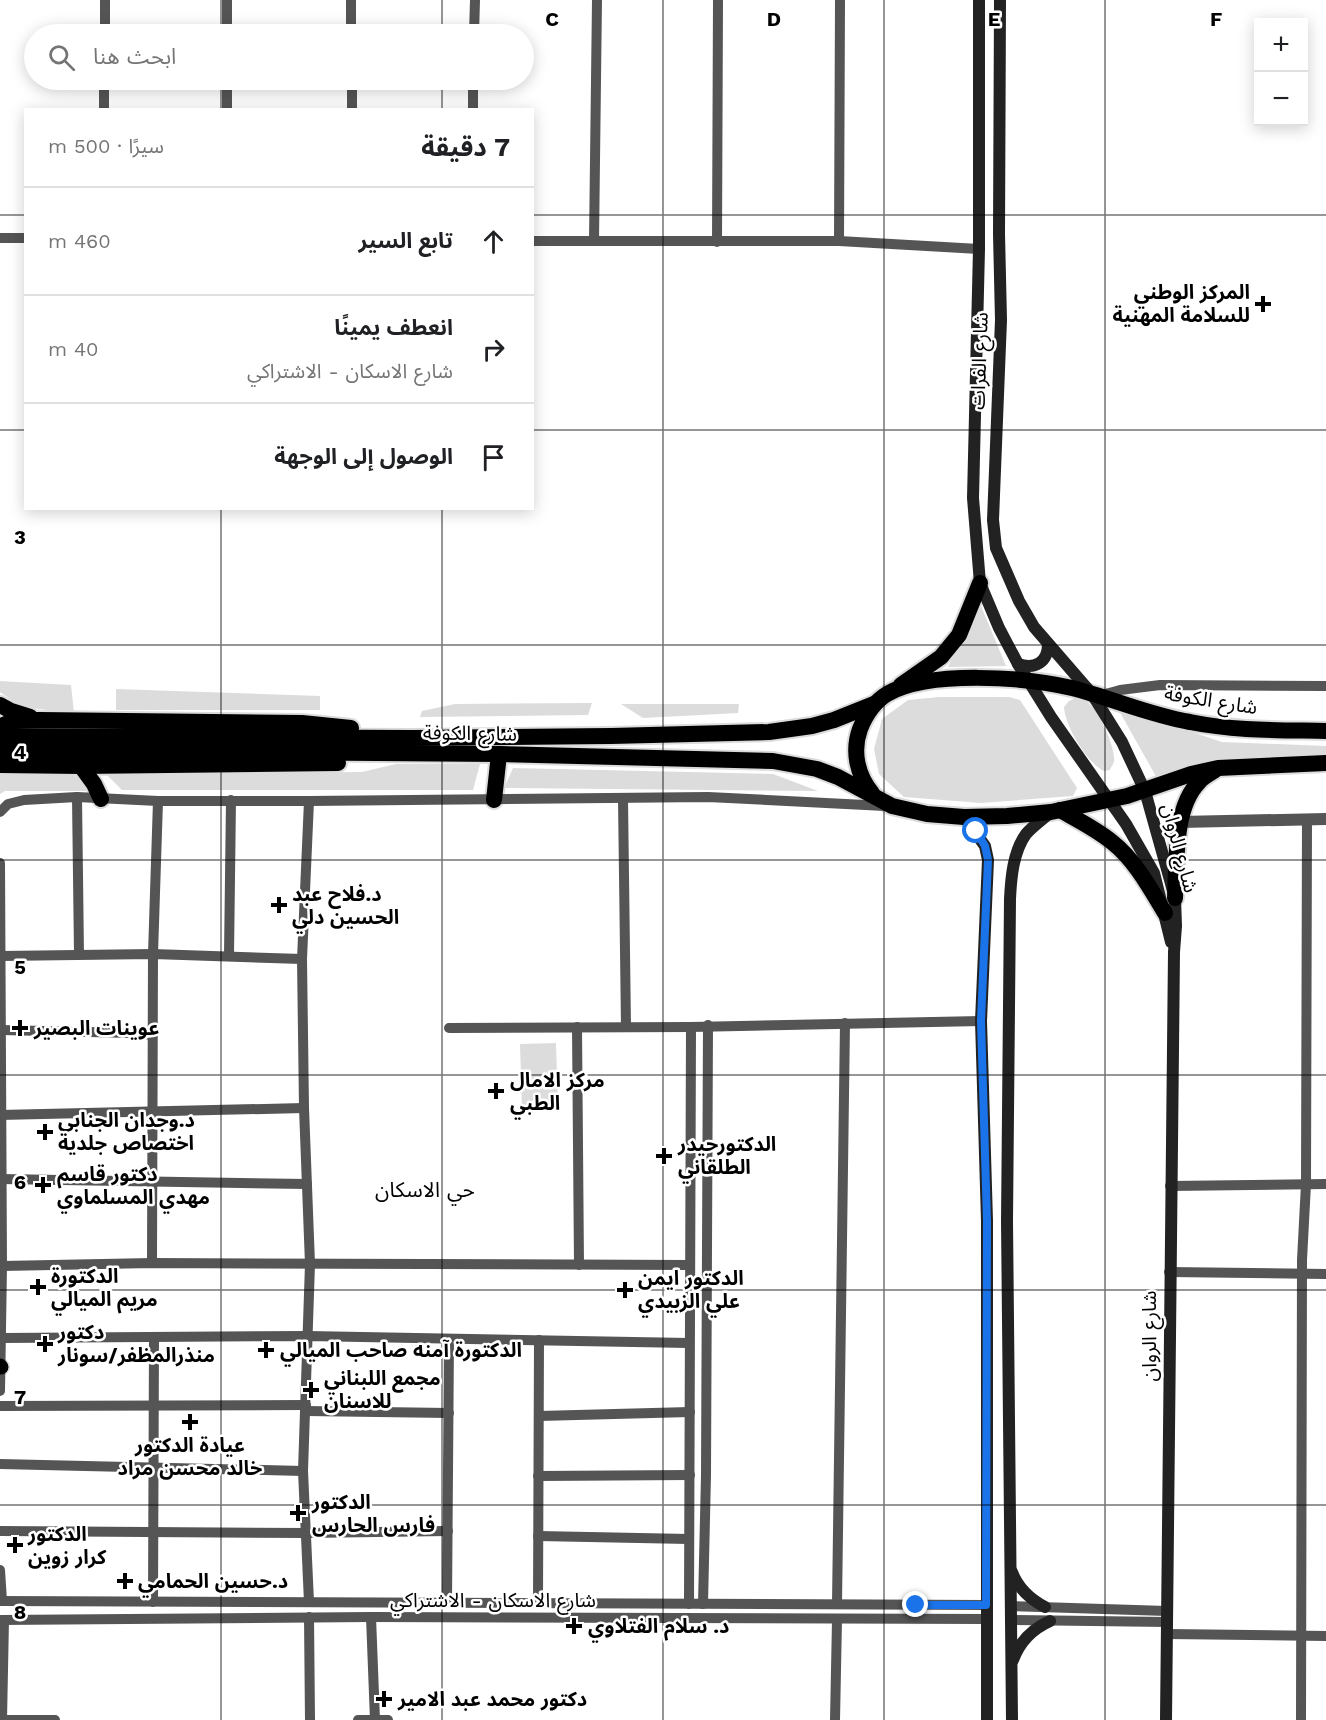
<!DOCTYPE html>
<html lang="ar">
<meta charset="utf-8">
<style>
body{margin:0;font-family:"Work Sans","Noto Sans Arabic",sans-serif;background:#f2f2f2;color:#202124;direction:rtl}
.controls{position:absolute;right:18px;top:18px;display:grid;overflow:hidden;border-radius:0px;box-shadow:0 3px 15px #0003}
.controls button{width:54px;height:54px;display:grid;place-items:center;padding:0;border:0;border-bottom:2px solid #e0e0e0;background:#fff;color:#202124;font:30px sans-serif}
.stop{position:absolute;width:18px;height:18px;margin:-14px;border:4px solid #1a73e8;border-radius:50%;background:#fff}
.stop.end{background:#1a73e8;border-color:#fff;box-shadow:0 2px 6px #0008}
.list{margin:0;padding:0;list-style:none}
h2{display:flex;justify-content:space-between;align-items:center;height:78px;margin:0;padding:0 24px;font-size:26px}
h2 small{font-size:20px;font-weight:400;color:#757577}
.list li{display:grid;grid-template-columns:39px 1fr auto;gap:18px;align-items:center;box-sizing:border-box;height:108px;padding:0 24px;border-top:2px solid #e0e0e0}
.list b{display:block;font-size:22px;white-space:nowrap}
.list p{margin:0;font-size:20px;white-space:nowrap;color:#757577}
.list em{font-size:20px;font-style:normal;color:#757577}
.icon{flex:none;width:33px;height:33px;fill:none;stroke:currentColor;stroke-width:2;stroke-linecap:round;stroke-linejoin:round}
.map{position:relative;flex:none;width:1326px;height:1720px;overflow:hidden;direction:ltr}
.search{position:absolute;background:#fff;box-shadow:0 3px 15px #0003;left:24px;top:24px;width:510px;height:66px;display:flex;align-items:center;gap:15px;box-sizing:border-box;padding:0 21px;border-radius:33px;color:#757577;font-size:22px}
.panel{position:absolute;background:#fff;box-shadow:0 3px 15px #0003;left:24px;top:108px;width:510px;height:402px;border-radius:0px;direction:rtl}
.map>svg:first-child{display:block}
.green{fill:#dcdcdc}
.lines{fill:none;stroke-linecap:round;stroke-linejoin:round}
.primary-casing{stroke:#dbdbdb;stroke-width:18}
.trunk-casing{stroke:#dbdbdb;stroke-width:20}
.minor{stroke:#555;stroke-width:10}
.tertiary{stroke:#555;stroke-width:12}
.secondary{stroke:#222;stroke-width:12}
.primary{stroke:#000;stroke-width:15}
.trunk{stroke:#000;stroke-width:16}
.route{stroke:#1a73e8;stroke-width:8}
.grid{fill:none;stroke:#000;stroke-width:1.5;stroke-opacity:0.55}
.poi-dot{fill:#000;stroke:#fff;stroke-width:2}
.labels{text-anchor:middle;stroke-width:5;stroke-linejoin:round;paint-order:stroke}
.poi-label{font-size:20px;font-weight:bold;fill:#000;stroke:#fff;text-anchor:start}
.street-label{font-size:20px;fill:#000;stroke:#fff}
.neighbourhood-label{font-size:21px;fill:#000;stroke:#fff}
.grid-label{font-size:20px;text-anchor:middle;font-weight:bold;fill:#000;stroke:#fff;stroke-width:5;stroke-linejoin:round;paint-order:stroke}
</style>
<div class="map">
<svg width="1326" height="1720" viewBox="0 0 1326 1720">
<rect width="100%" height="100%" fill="#fff"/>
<g class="green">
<polygon points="979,601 1006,666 948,667"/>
<polygon points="0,681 71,685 74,713 21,707 0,692"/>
<polygon points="116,689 320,696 320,710 116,710"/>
<polygon points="939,697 1009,697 1020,700 1077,788 1073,796 981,803 904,797 879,774 874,749 882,719 908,700"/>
<path d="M1076,698C1083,700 1088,702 1093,707C1101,716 1116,750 1114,761C1114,763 1111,767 1110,770L1104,771C1087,763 1065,726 1064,707L1069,701Z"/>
<polygon points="592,703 588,715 420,717 422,711 455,704"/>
<polygon points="621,704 739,704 738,713 643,718"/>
<polygon points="1117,707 1222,742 1326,746 1326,763 1158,780"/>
<polygon points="396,764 480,764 473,790 122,790 107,775 362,772"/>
<polygon points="513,768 773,774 818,791 504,788"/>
<polygon points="0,773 74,775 94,791 5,791 0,794"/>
<polygon points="556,1043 558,1109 522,1111 520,1044"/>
</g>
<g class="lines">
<g class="primary-casing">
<polyline id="primary" points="0,1366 1,1367"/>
</g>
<g class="trunk-casing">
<g id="trunk">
<polyline points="901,685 941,657 959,635 980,583"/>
<polyline points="0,705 11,711 30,717"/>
<path d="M0,727C12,719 26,720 40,720L302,723L351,728"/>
<polyline points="0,736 412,738 611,736 769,732 812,726 834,720 874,704"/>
<polyline points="0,750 499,754 773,761 817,769 838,777 892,806 927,814 964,817 1007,816 1051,812 1127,796 1191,774 1218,768 1326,763"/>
<polyline points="0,765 81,766 338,763"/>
<polyline points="81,766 94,784 101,799"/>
<path d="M872,793C857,775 852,751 860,729C866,714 874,702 887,694C929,670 1026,677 1072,688C1111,698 1149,715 1190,722C1235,731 1280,730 1326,731"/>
<polyline points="494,800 499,754"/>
<path d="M1060,810C1078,820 1096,829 1112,842C1135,860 1150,888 1165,913"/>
<path d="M1175,898C1177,864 1173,808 1199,782C1203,777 1209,774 1214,771"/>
</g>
</g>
<g class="minor">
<polyline points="227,0 227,34"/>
<polyline points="351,0 351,34"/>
<polyline points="105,34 105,0"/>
<polyline points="474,34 475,0"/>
<polyline points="227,80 227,110"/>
<polyline points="352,80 352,110"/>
<polyline points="104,110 104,80"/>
<polyline points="473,110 473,80"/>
<polyline points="0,238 26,238"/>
<polyline points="532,241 839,241 979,249"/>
<polyline points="594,241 597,0"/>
<polyline points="839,241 840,0"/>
<polyline points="717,242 718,0"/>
<polyline points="1102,695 1120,690 1160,685 1326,686"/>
<polyline points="77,797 79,955"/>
<polyline points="623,799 626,1027"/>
<polyline points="0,812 8,804 24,800 77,797 158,801 309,801 708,797 885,806"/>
<polyline points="0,863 2,1266 0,1391"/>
<polyline points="229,955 231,800"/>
<polyline points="1,956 153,954 302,959"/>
<polyline points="577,1027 579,1265"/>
<polyline points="449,1028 691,1027 981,1021"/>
<polyline points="1,1030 133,1033 153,1035"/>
<polyline points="0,1115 304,1108"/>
<polyline points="1,1179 307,1184"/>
<polyline points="1170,1186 1326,1184"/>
<polyline points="152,1263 153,954 158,801"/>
<polyline points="2,1266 152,1263 690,1265"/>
<polyline points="1169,1272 1326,1274"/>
<polyline points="2,1338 308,1336 689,1343"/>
<polyline points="0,1406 306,1405"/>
<polyline points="306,1411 449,1413"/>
<polyline points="539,1416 690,1412"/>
<polyline points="0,1464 303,1471"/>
<polyline points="538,1476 690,1475"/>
<polyline points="0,1531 306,1533 448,1531"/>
<polyline points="538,1536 689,1539"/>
<polyline points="0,1570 2,1601"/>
<polyline points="0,1601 986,1605"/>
<polyline points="153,1602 154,1337"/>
<polyline points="309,1602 303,1471 310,1264 304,1108 302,959 309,801"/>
<polyline points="447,1603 449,1339"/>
<polyline points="538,1603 539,1340"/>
<polyline points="689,1604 691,1027"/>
<polyline points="703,1604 706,1475 708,1025"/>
<polyline points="837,1604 845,1023"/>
<polyline points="1011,1606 1167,1611"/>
<polyline points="309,1617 310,1720"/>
<polyline points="371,1617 375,1720"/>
<polyline points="0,1620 371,1617 986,1619"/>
<polyline points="1011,1620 1167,1622"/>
<polyline points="1167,1634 1326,1636"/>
<polyline points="2,1720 4,1620"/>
<polyline points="2,1720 55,1720"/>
<polyline points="358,1720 388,1720"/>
<polyline points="835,1720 837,1620"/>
<polyline points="1301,1720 1302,1260 1306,1184 1307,819"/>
</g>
<polyline class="tertiary" points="1180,822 1326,819"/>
<g class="secondary">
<polyline points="979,0 979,249 973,498 980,583 999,628 1018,664 1051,717 1126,824 1154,873 1171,942"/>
<polyline points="1000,0 999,234 1001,320 993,520 996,548 1019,601 1034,627 1092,694 1122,742 1145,791 1175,898 1176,926 1174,952 1166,1720"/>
<path d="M1018,664C1035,670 1048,662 1048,644"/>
<polyline points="964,817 985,846 988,860 981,1021 987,1221 987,1720"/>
<path d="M1012,1572C1018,1588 1030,1599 1045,1607"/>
<path d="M1013,1660C1020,1641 1032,1629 1050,1621"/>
<path d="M1012,1720L1007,1221L1010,899C1011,878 1013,852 1026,834C1033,826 1043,819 1051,812"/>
</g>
<use href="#primary" class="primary"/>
<use href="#trunk" class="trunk"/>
</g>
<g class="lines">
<polyline class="route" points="916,1605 986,1605 987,1221 981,1021 988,860 985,846 976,831"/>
</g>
<path class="grid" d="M221,0V34M442,0V34M663,0V1720M884,0V1720M1105,0V1720M221,80V110M442,80V110M0,215H26M532,215H1326M0,430H26M532,430H1326M221,508V1720M442,508V1720M0,645H1326M0,860H1326M0,1075H1326M0,1290H1326M0,1505H1326"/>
<g class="poi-dot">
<path d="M1260 295h6v6h6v6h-6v6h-6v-6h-6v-6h6z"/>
<path d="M276 896h6v6h6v6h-6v6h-6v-6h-6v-6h6z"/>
<path d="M17 1019h6v6h6v6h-6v6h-6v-6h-6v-6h6z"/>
<path d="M493 1082h6v6h6v6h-6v6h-6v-6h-6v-6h6z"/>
<path d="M42 1123h6v6h6v6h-6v6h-6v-6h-6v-6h6z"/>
<path d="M661 1147h6v6h6v6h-6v6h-6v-6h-6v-6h6z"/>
<path d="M40 1176h6v6h6v6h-6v6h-6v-6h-6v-6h6z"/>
<path d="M35 1278h6v6h6v6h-6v6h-6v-6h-6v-6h6z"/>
<path d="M622 1281h6v6h6v6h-6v6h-6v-6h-6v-6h6z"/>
<path d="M42 1335h6v6h6v6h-6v6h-6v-6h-6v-6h6z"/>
<path d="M263 1341h6v6h6v6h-6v6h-6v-6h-6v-6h6z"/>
<path d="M308 1381h6v6h6v6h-6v6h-6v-6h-6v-6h6z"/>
<path d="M187 1413h6v6h6v6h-6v6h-6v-6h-6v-6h6z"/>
<path d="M295 1504h6v6h6v6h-6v6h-6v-6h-6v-6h6z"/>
<path d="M12 1536h6v6h6v6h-6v6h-6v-6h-6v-6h6z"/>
<path d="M122 1572h6v6h6v6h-6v6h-6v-6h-6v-6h6z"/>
<path d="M571 1617h6v6h6v6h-6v6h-6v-6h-6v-6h6z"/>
<path d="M381 1690h6v6h6v6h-6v6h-6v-6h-6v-6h6z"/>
</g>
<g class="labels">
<g class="poi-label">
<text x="1250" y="299" text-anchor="end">المركز الوطني<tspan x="1250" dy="23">للسلامة المهنية</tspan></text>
<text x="292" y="901">د.فلاح عبد<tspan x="292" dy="23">الحسين دلي</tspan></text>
<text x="34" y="1035">عوينات البصير</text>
<text x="510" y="1087">مركز الامال<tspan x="510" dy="23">الطبي</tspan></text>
<text x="58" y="1127">د.وجدان الجنابي<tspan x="58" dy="23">اختصاص جلدية</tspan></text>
<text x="678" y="1151">الدكتورحيدر<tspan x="678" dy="23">الطلقاني</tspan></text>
<text x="57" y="1181">دكتور قاسم<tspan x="57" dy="23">مهدي المسلماوي</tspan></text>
<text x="51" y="1283">الدكتورة<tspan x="51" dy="23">مريم الميالي</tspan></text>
<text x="638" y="1285">الدكتور ايمن<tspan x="638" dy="23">علي الزبيدي</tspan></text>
<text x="58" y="1339">دكتور<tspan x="58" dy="23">منذرالمظفر/سونار</tspan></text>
<text x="280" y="1357">الدكتورة آمنه صاحب الميالي</text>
<text x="324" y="1385">مجمع اللبناني<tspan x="324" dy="23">للاسنان</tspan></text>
<text x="190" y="1452" text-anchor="middle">عيادة الدكتور<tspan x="190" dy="23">خالد محسن مراد</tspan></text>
<text x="312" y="1509">الدكتور<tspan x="312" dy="23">فارس الحارس</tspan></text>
<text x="28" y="1541">الدكتور<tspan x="28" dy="23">كرار زوين</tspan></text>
<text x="138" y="1588">د.حسين الحمامي</text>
<text x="588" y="1633">د. سلام الفتلاوي</text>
<text x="398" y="1706">دكتور محمد عبد الامير</text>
</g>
<g class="street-label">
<text transform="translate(979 361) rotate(-88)" y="7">شارع الفرات</text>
<text transform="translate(1211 700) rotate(9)" y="7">شارع الكوفة</text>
<text transform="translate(470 733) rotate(1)" y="7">شارع الكوفة</text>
<text transform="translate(1180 848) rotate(75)" y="7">شارع الروان</text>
<text transform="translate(1149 1336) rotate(-90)" y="7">شارع الروان</text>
<text x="493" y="1607">شارع الاسكان - الاشتراكي</text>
</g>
<g class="neighbourhood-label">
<text x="425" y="1197">حي الاسكان</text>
</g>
</g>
<g class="grid-label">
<text x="552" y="26">C</text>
<text x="774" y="26">D</text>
<text x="994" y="26">E</text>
<text x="1216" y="26">F</text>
<text x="20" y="544">3</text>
<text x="20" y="759">4</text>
<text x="20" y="974">5</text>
<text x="20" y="1189">6</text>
<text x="20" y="1404">7</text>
<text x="20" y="1619">8</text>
</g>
</svg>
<div class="controls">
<button>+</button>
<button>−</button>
</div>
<div class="stop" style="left:976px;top:831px"></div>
<div class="stop end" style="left:916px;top:1605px"></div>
<div class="search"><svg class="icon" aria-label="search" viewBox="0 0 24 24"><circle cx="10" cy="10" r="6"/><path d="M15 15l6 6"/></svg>ابحث هنا</div>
<section class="panel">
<h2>7 دقيقة<small>سيرًا · 500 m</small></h2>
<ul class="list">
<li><svg class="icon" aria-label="ahead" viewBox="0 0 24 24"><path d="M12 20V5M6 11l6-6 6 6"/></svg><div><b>تابع السير</b></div><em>460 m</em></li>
<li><svg class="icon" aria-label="right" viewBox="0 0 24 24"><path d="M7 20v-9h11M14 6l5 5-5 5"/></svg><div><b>انعطف يمينًا</b><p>شارع الاسكان - الاشتراكي</p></div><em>40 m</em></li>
<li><svg class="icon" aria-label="arrive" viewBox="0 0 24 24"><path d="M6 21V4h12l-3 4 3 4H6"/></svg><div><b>الوصول إلى الوجهة</b></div></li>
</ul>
</section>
</div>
